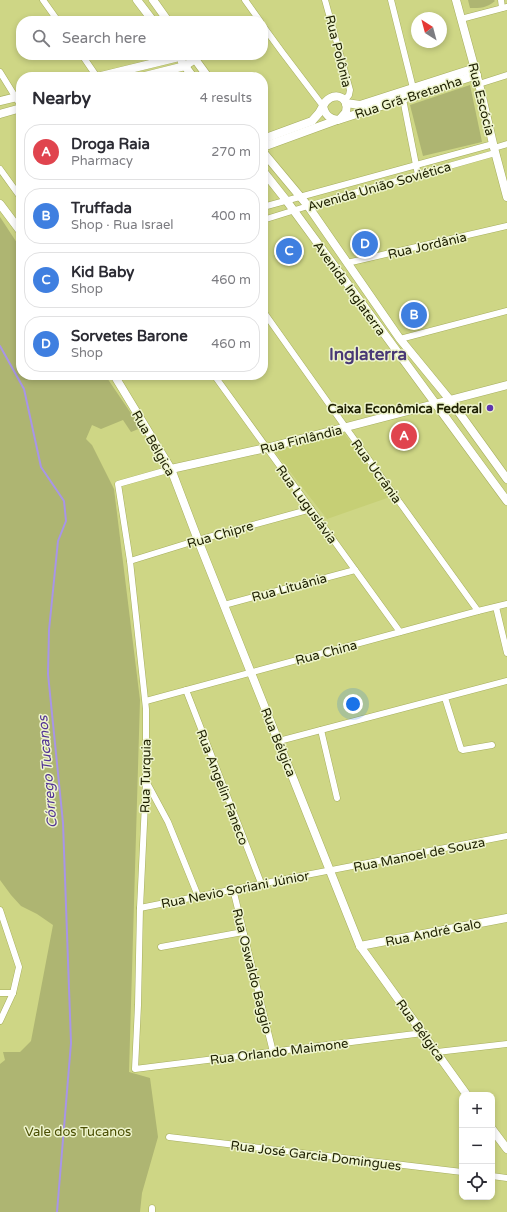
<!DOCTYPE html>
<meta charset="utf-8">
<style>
body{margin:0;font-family:"Varela Round",sans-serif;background:#f7f7f7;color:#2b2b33}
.controls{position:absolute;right:12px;bottom:12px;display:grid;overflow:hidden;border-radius:8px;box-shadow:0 2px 6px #0003}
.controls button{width:36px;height:36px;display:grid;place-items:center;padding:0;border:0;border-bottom:1px solid #e1e1e2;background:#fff;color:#2b2b33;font:20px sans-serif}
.compass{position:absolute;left:411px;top:12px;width:36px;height:36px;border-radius:50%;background:#fff;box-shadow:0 2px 6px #0003;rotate:324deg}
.you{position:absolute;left:353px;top:704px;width:14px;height:14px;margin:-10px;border:3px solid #fff;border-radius:50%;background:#1a73e8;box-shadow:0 0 0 6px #1a73e833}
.badge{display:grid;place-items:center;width:26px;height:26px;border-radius:50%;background:#5e36ae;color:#fff;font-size:13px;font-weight:700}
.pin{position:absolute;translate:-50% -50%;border:2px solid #fff;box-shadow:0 1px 4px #0006}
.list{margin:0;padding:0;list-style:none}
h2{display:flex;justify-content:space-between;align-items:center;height:52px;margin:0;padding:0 16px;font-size:17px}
h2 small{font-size:13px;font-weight:400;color:#7c7c81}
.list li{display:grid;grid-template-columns:26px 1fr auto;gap:12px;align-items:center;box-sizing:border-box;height:56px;margin:0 8px 8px;padding:0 8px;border:1px solid #e1e1e2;border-radius:16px}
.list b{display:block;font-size:15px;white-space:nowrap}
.list p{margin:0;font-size:13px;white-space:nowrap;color:#7c7c81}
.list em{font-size:13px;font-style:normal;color:#7c7c81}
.icon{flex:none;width:22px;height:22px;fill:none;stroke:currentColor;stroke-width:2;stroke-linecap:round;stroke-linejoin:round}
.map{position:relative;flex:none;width:507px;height:1212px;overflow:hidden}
.search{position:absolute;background:#fff;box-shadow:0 2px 6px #0003;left:16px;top:16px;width:252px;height:44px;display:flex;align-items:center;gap:10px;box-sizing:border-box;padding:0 14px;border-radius:16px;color:#7c7c81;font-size:15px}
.panel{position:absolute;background:#fff;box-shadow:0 2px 6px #0003;left:16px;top:72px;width:252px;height:308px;border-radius:16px}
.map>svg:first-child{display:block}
.built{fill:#c6cf75}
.green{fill:#aeb572}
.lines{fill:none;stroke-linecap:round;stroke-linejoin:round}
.stream{stroke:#a895e8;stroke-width:2}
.street-casing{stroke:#a6ae5e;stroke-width:7}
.secondary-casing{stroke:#a6ae5e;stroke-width:9}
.street{stroke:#fff;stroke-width:6}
.secondary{stroke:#fff;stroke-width:8}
.poi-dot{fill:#5e36ae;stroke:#eef4cc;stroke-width:1.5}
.labels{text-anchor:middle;stroke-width:3;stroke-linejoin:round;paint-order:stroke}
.street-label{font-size:13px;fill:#1d1f00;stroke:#eef4cc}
.poi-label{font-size:13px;font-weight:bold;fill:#1d1f00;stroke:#eef4cc;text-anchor:end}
.park-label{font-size:13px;fill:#4a4e03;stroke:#eef4cc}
.water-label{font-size:14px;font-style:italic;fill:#533594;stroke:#eef4cc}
.district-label{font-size:17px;font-weight:bold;fill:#483875;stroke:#eef4cc}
</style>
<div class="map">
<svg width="507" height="1212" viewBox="0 0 507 1212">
<rect width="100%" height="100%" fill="#ced685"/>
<polygon class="built" points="344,433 390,497 327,519 274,451"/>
<g class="green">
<path d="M468,0H494L495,1C487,8 480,8 470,8Z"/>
<polygon points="470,85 482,142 423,156 410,105"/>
<polygon points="0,217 21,249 21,375 105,375 141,428 131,432 123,420 101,429 92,425 86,439 92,445 114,489 140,700 129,1072 150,1078 158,1137 142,1193 140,1212 0,1212 0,1064 5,1060 3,1052 20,1052 31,1041 53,925 37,914 21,906 11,895 0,880"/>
</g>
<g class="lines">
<polyline class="stream" points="0,346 24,389 41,467 64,501 66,521 58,541 49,630 48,674 63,823 71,1043 57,1212"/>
<g class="street-casing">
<g id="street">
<polyline points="43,0 58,21"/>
<polyline points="245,0 260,21"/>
<polyline points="325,0 350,90 349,95 344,101"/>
<polyline points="391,0 413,88"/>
<polyline points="501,0 502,8"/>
<polyline points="461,19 507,7"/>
<polyline points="263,26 282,52 323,106"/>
<polyline points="82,55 97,77"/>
<polyline points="0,72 21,106"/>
<polyline points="479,84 507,75"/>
<polyline points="403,99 418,175"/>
<polyline points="494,148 507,144"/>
<polyline points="0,169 21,198"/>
<polyline points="263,207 493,144"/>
<polyline points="263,220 308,206 495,153"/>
<polyline points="347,263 507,226"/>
<polyline points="263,311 346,428 478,611"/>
<polyline points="400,339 507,311"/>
<polyline points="214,375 400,632"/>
<polyline points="171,469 118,484 130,561 146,709 146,782 140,908 138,1005 135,1069 423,1033"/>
<polyline points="130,561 198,540 311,509"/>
<polyline points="224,605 355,570"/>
<polyline points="496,607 507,653"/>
<polyline points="186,690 261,883"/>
<polyline points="445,698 461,749 463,750 492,745"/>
<polyline points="146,701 478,611 507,604"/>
<polyline points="321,730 337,798"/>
<polyline points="279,741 507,681"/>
<polyline points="147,783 168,822 198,896"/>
<polyline points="233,889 273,1052"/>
<path d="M140,908C262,883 385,860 507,836"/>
<polyline points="0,910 19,967 13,993 0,1021"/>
<polyline points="161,947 243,932"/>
<polyline points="0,993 13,993"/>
<polyline points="437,1052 507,1044"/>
<polyline points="169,1137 462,1172"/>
<polyline points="492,1176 507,1178"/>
<polyline points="152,1208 152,1212"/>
</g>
</g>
<g class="secondary-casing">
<g id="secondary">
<polyline points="137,0 153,21"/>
<polyline points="153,0 168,21"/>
<polyline points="456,0 479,84 494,148 507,197"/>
<polyline points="192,55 208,77"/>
<polyline points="182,62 193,77"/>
<polyline points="97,77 179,57 181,55"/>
<polyline points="141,77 185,66 195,59"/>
<polyline points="0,101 21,96"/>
<polyline points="346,103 360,105 475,68"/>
<polyline points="0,114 21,108"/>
<path d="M340,119L346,112C350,94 330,91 323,106C325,115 329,119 338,120L477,75"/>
<polyline points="263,139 312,121 319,113 323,106"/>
<polyline points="263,147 337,120"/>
<polyline points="263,152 308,206 400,339 450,400 507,479"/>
<polyline points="263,171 286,200 507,501"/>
<polyline points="0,204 21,232"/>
<polyline points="114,375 171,469 198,540 360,946 467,1095"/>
<polyline points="171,469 266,448 507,385"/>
<polyline points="360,946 507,918"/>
<polyline points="492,1129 507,1149"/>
</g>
</g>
<use href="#street" class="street"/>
<use href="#secondary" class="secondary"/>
</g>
<circle class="poi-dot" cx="490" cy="408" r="4"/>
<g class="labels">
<g class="street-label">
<text transform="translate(339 51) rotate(76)" y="5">Rua Polônia</text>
<text transform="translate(408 97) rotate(-18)" y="5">Rua Grã-Bretanha</text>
<text transform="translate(482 99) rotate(76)" y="5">Rua Escócia</text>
<text transform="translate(379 186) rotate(-16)" y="5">Avenida União Soviética</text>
<text transform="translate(427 245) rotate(-13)" y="5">Rua Jordânia</text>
<text transform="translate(350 288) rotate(54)" y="5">Avenida Inglaterra</text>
<text transform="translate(301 439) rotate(-14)" y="5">Rua Finlândia</text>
<text transform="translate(154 443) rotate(60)" y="5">Rua Bélgica</text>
<text transform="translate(377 471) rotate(54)" y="5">Rua Ucrânia</text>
<text transform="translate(307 504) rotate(54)" y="5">Rua Luguslávia</text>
<text transform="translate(220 534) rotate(-16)" y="5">Rua Chipre</text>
<text transform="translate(289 587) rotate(-15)" y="5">Rua Lituânia</text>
<text transform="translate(326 652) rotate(-15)" y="5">Rua China</text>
<text transform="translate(279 742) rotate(68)" y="5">Rua Bélgica</text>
<text transform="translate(145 776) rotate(-89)" y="5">Rua Turquia</text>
<text transform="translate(223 787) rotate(69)" y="5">Rua Angelin Faneco</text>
<text transform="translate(419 854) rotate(-11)" y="5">Rua Manoel de Souza</text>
<text transform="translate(235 889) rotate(-11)" y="5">Rua Nevio Soriani Júnior</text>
<text transform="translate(433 932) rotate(-11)" y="5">Rua André Galo</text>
<text transform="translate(253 971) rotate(76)" y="5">Rua Oswaldo Baggio</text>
<text transform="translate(421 1030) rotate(54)" y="5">Rua Bélgica</text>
<text transform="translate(279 1051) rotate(-7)" y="5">Rua Orlando Maimone</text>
<text transform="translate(316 1155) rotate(7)" y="5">Rua José Garcia Domingues</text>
</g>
<g class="poi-label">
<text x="482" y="413">Caixa Econômica Federal</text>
</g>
<g class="park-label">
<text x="78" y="1136">Vale dos Tucanos</text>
</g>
<g class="water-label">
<text transform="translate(47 772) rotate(-95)" y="5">Córrego Tucanos</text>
</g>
<g class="district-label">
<text x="368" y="360">Inglaterra</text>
</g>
</g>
</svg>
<div class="controls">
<button>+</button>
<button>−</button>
<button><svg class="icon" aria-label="locate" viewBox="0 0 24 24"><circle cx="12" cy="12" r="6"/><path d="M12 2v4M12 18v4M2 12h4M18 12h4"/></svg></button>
</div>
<svg class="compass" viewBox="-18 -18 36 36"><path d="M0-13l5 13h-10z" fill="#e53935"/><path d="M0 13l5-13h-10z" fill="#7c7c81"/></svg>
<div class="you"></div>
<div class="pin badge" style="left:404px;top:436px;background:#e0444e">A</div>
<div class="pin badge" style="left:414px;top:315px;background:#3f7fe0">B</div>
<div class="pin badge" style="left:289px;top:251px;background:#3f7fe0">C</div>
<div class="pin badge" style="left:365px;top:244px;background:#3f7fe0">D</div>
<div class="search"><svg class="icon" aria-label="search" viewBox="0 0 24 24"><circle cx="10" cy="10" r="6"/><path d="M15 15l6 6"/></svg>Search here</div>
<section class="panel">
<h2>Nearby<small>4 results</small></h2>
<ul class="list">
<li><span class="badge" style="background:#e0444e">A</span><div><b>Droga Raia</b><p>Pharmacy</p></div><em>270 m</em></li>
<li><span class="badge" style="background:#3f7fe0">B</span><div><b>Truffada</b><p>Shop · Rua Israel</p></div><em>400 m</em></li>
<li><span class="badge" style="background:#3f7fe0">C</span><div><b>Kid Baby</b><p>Shop</p></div><em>460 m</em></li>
<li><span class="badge" style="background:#3f7fe0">D</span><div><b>Sorvetes Barone</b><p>Shop</p></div><em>460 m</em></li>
</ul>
</section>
</div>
